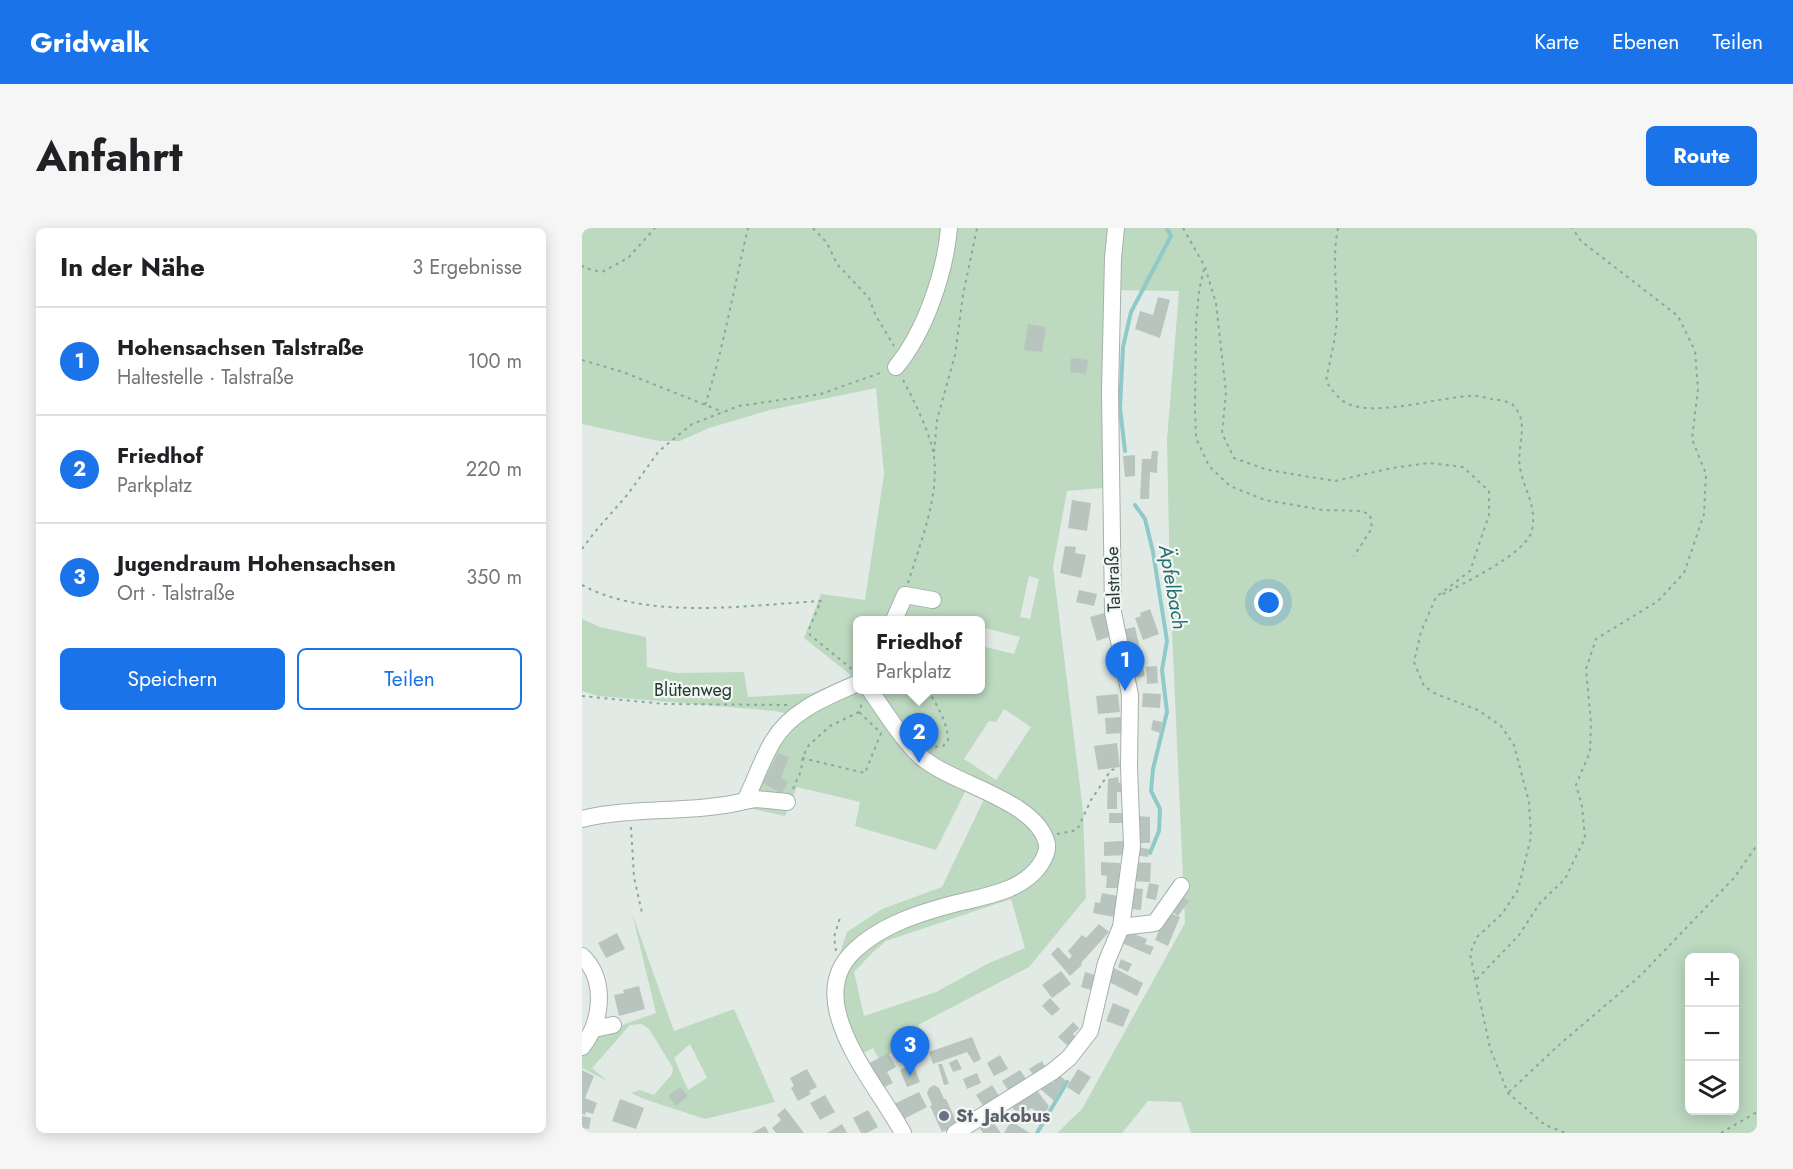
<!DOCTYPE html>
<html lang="de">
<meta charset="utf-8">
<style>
body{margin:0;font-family:Jost,sans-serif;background:#f6f6f6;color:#202124}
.controls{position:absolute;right:18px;bottom:18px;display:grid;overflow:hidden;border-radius:9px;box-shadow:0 3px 15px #0003}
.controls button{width:54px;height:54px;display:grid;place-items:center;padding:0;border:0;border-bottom:2px solid #e0e0e0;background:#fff;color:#202124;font:30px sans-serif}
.you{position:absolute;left:687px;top:375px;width:21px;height:21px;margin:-15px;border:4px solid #fff;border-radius:50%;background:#1a73e8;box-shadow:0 0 0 9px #1a73e833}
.badge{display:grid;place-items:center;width:39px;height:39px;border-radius:50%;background:#1a73e8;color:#fff;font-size:20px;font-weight:700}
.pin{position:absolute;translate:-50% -50px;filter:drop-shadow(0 2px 3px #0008)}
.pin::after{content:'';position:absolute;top:32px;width:21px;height:18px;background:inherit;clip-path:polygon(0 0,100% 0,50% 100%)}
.popup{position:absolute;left:271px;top:388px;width:132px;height:78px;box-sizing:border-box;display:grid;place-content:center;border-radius:9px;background:#fff;filter:drop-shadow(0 2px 4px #0005);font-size:20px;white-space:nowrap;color:#757577}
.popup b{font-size:22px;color:#202124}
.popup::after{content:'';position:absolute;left:50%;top:100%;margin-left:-12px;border:12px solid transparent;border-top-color:#fff}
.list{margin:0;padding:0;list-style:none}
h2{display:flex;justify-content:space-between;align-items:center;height:78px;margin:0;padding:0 24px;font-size:26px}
h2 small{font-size:20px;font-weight:400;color:#757577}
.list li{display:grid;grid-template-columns:39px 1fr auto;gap:18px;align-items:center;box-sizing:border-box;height:108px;padding:0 24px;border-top:2px solid #e0e0e0}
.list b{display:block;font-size:22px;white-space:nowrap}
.list p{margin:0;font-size:20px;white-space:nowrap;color:#757577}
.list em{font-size:20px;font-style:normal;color:#757577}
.actions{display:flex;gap:12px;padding:18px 24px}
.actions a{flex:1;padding:14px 0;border:2px solid #1a73e8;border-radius:9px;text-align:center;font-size:21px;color:#1a73e8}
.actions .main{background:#1a73e8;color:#fff}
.icon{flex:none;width:33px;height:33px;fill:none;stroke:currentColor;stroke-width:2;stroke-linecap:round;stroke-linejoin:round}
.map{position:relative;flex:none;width:1175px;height:905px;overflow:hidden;border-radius:9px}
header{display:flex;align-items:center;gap:36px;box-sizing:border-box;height:84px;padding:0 30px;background:#1a73e8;color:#fff}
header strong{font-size:28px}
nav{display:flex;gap:33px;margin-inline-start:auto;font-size:21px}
.intro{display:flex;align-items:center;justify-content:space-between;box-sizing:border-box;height:144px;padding:0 36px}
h1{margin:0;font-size:42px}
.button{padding:15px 27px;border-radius:9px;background:#1a73e8;color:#fff;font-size:21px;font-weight:700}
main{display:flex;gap:36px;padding:0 36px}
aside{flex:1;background:#fff;border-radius:9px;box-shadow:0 3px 15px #0003}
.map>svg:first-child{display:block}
.green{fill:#bdd9c0;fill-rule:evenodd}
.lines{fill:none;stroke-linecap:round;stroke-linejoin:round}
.stream{stroke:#90c9c9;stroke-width:4}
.building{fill:#b8c5be}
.minor-casing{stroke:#a5b1ab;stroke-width:18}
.path{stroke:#86aa99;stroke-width:2;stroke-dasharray:3 4.5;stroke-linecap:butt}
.minor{stroke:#fff;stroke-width:16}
.worship-dot{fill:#6b7280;stroke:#f2f7f4;stroke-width:2}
.labels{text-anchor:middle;stroke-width:4.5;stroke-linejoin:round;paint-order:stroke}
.street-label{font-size:18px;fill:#243930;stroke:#f2f7f4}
.worship-label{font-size:18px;font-weight:bold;fill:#5b616d;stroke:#f2f7f4;text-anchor:start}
.water-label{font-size:20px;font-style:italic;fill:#256d6e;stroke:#f2f7f4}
</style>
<header>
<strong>Gridwalk</strong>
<nav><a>Karte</a><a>Ebenen</a><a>Teilen</a></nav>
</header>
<div class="intro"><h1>Anfahrt</h1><a class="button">Route</a></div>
<main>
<aside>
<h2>In der Nähe<small>3 Ergebnisse</small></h2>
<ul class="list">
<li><span class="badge">1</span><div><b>Hohensachsen Talstraße</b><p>Haltestelle · Talstraße</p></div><em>100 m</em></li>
<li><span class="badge">2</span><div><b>Friedhof</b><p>Parkplatz</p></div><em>220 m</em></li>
<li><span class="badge">3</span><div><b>Jugendraum Hohensachsen</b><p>Ort · Talstraße</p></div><em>350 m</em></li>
</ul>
<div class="actions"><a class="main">Speichern</a><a>Teilen</a></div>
</aside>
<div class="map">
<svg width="1175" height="905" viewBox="0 0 1175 905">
<rect width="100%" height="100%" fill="#e2eae5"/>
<g class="green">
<path d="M0,0H1175V905H609L599,874L566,873L540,905H475L500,881L603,695L588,358L585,212L597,63L527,62L521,260L485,263L471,339L501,583L504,670L447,739L336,797L342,808L297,831L291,820L268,832L254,738L265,704L300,681L360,659L403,569L385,560L354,622L273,598L278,574L215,559L203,588L167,580L193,516L220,489L193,483L16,468L0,463V391L18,399L64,409L65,439L94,445L162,444L166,469L231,465L270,448L222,410L239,366L283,372L302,246L294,160L188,182L127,200L98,213H77L0,196ZM447,348L457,351L448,391L438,389ZM276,392H398L399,399L438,409L432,426L399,418L398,462H276ZM422,481L449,499L414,552L382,531L407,493L414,494ZM429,671L443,720L407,735L354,764L282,788L272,744L289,726L304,713ZM1108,730H1152V882H1108Z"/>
<path d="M50,685L92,803L152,781L193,874L123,891L62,871L49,865L58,862L72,867L90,846L91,840L67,801L60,796L48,797L10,840L25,853L0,840V825L12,807L74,785ZM108,816L125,850L106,862L92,830Z"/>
</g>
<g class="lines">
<g class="stream">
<polyline points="543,223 538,180 541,119 549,84 589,8 585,0"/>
<polyline points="553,277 563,291 571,324 585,413 580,442 585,484 571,541 569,563 578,581 577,603 568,625"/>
<polyline points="455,905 485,854"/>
</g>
</g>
<g class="building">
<polygon points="576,69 588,72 578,110 553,101 558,83 571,87"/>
<polygon points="446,96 464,99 460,124 442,122"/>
<polygon points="489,130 506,132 504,146 488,144"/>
<polygon points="570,223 576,223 575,245 568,244 567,271 558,271 560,231 569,231"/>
<polygon points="553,227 553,248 543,249 541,228"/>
<polygon points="490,272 509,275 505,303 486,300"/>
<polygon points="483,318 494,319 493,325 504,327 499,350 478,345"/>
<polygon points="497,362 515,366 512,378 494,374"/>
<polygon points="568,381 577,406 561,412 553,390 559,388 558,385"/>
<polygon points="525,384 532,407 515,413 508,389"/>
<polygon points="553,399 559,425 546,429 539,402"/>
<polygon points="560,435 563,448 550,450 548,437"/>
<polygon points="575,438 576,455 565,456 564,439"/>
<polygon points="561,465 579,466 578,480 560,479"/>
<polygon points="536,466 538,484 516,486 514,468"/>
<polygon points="541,489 542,505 524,506 523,490"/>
<polygon points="571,492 580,494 578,505 569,502"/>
<polygon points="535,515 538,539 516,542 512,518"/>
<polygon points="196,525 207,529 199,550 206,554 200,566 181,555"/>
<polygon points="536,549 537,555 545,555 543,565 535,564 535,581 525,581 526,551"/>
<rect x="527" y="585" width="17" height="10"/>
<polygon points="556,588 568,589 568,615 555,615"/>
<polygon points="539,613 545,614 546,627 522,628 522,614"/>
<polygon points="554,619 567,621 566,629 552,627"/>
<polygon points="519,634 538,635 537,660 524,660 525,648 519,647"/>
<polygon points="551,634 569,635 568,654 550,653"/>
<polygon points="567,655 577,657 574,672 564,670"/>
<polygon points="550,660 561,661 559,682 548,681"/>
<polygon points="520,665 536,668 532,689 511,685 513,674 518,675"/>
<polygon points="597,666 607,673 596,688 586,681"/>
<polygon points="585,684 598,689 586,718 573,712"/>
<polygon points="517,696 527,704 499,735 500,737 488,748 469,726 476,719 487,731 490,728 486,723 500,707 504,710"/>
<polygon points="545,703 565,711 563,716 572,719 568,727 540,715"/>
<polygon points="35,705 43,721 24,730 16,715"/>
<polygon points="539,731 550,736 546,744 536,739"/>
<polygon points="530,739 561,755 555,768 523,752"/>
<polygon points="479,743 489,756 470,770 460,757"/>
<polygon points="503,744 516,748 512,763 499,759"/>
<polygon points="57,758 63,781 37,788 32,767 42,765 41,762"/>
<polygon points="468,770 478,781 470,788 460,778"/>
<polygon points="531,775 548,782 541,799 524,793"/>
<polygon points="491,794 497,800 491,806 496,811 488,820 476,809"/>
<polygon points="390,809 399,831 392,835 385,824 351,836 347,824"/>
<polygon points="323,816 329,829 316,834 311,821"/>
<polygon points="306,825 314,839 305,844 311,855 298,861 284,837"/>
<polygon points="418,827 426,841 412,848 405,835"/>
<polygon points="375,831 380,841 371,844 367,835"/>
<polygon points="460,833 464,840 452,848 447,841"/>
<polygon points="331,836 338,854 325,859 318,842"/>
<polygon points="356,836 360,836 367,856 362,857"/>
<polygon points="225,841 235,859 227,863 229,866 216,873 209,860 212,858 208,850"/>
<polygon points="496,841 509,849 497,867 485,859"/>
<polygon points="0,842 12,848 3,870 15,875 11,886 4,884 3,887 0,886"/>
<polygon points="438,842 444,851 426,862 420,853"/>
<polygon points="395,845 399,855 385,861 381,851"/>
<polygon points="477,847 484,853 472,873 454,857 465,849 471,855"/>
<polygon points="352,857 357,860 362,871 364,871 376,897 360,904 348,878 350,877 345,865 347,860"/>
<polygon points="410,857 418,869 402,879 394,867"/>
<polygon points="98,859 106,868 94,878 86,868"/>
<polygon points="452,859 467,878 461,890 450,880 437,887 426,875"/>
<polygon points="337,864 345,879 318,893 310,877"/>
<polygon points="243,867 253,884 238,892 228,875"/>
<polygon points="38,871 62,880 54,901 30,893"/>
<polygon points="203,880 222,905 194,905 190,900 199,892 195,887"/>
<polygon points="286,882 296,899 285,905 279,905 271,890"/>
<polygon points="406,887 419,905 401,905 395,896"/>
<polygon points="0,888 9,890 7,901 0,900"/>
<polygon points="429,893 448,905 422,905"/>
<polygon points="260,896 265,905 245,905"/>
<polygon points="183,898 187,905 170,905"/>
</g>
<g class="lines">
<g class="minor-casing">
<g id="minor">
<path d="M314,139C343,104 363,45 367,0"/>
<polyline points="312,392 323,367 351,372"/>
<path d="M288,462C303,484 318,508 337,527C367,556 455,571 465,616C466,624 462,631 458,637C438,666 395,669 364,678C331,687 297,699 272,723C254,740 250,762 256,786C267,828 300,867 321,905"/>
<polyline points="163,573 174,571 205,574"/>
<path d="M0,591C53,578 110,586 163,573C173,553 180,531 191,513C209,482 245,469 276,455"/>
<polyline points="539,699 573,695 599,658"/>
<path d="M0,728C25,752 20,794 0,819"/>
<polyline points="12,801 31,797"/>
<polyline points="373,905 470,844 487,830 508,803 524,735 539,699 550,618 547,539 548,467 531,384 528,164 531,30 534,0"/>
</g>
</g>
<g class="path">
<polyline points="231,0 245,15 255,36 287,70 294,88 312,118"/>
<polyline points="601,0 623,39 634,75 644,164 640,205 652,230 686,242 753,253 810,240 847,235 881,239 907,263 907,287 888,343 854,369 839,404 832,434 842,458 854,466 896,482 919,498 932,517 947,574 949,609 936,662 920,686 895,709 888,726 908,820 926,865 963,897 984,905"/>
<path d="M756,0C750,30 755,58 755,89C754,111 748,131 744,153C749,161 756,171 766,176C798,189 858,168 892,168C898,168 905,170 910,171C917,172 927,173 932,178C948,196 934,220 938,240C942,262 955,277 950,302C946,325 880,356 859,367"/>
<polyline points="0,37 2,40 20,44 46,30 73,0"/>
<polyline points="622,41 617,63 614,95 613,180 614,210 627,238 648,258 683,272 741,282 780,283 788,287 790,300 772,328"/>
<polyline points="0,132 41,144 141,184"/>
<path d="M321,152C331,170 350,209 352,229C357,271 338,315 326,355"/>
<path d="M123,177C142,119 152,59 166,0"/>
<polyline points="352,224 355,192 373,127 381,67 395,0"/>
<polyline points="0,321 12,305 46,266 77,223 110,196 157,178 239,166 301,144"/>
<path d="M0,357C66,393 166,377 239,373L227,401L228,407L271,442"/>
<path d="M346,462C355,478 366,494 366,513L361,518L349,519"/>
<polyline points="0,468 82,476 207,477"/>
<polyline points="220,530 283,545 299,505 277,484"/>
<polyline points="211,561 219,543 221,528 227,517 248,498 277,484 280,475"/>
<polyline points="49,599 52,649 60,685"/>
<polyline points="475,606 495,602 509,572 529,542 533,541"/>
<polyline points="254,723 252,709 258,690"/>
<polyline points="895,751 937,707 958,675 983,651 1003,610 1000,578 994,557 1008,524 1009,495 1004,441 1014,411 1076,373 1102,345 1122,286 1124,246 1110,211 1116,161 1113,123 1096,88 999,13 990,0"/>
<polyline points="927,864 978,816 1059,747 1152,650 1175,617"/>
<polyline points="1139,905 1175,884"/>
</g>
<use href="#minor" class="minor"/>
</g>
<circle class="worship-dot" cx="362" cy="888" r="6"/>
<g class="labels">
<g class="street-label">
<text transform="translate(531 351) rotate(-92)" y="6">Talstraße</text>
<text x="111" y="468">Blütenweg</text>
</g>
<g class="worship-label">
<text x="374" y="894">St. Jakobus</text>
</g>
<g class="water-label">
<text transform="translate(591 359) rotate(80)" y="7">Äpfelbach</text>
</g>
</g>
</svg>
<div class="controls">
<button>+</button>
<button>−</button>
<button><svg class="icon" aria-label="layers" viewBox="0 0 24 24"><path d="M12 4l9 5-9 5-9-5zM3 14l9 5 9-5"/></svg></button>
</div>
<div class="you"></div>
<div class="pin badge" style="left:543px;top:463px">1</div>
<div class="pin badge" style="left:337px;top:535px">2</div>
<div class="popup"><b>Friedhof</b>Parkplatz</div>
<div class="pin badge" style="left:328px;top:848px">3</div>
</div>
</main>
